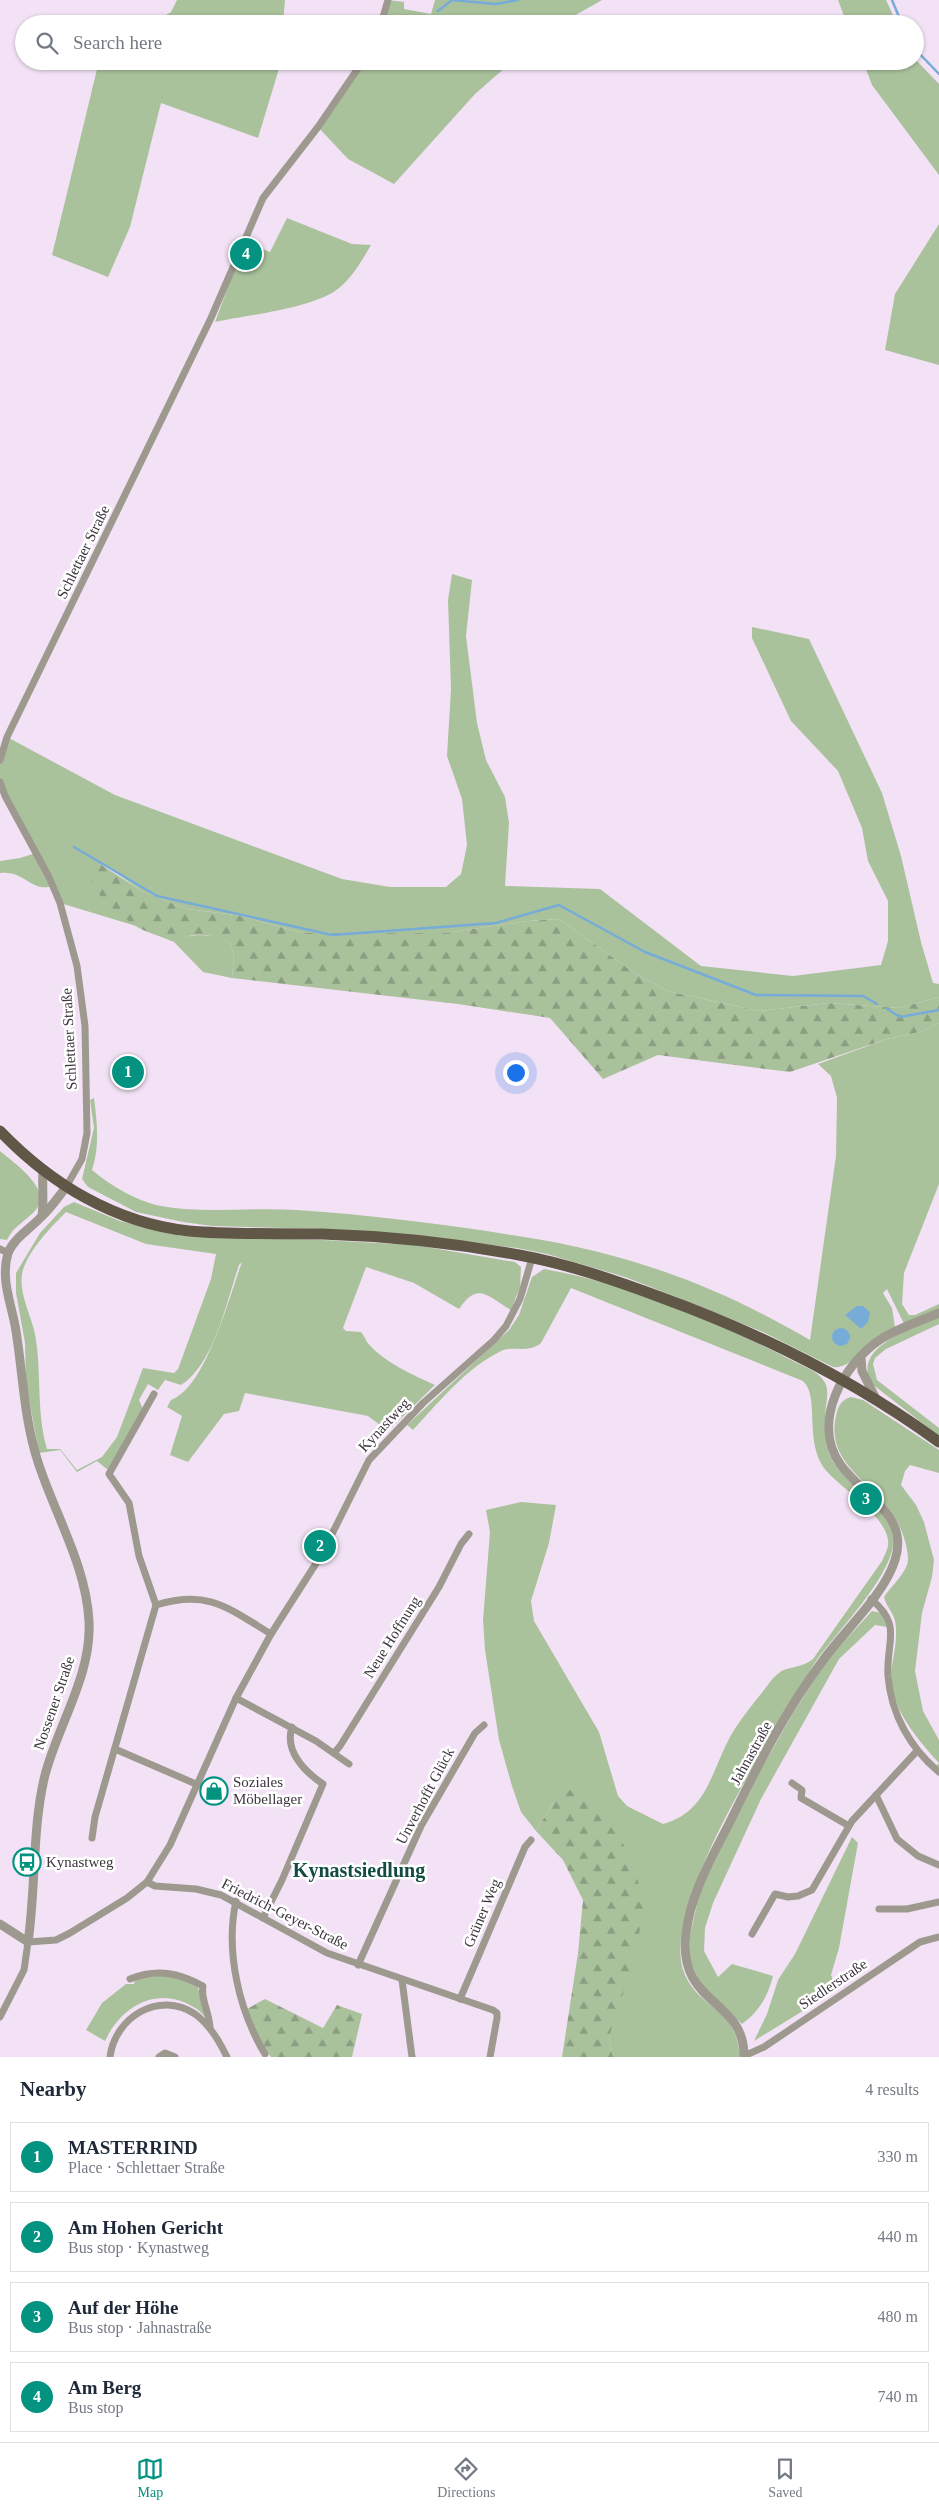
<!DOCTYPE html>
<meta charset="utf-8">
<style>
body{margin:0;font-family:Georgia,serif;background:#f2f2f3;color:#1f2937}
.you{position:absolute;left:515px;top:1072px;width:18px;height:18px;margin:-12px;border:4px solid #fff;border-radius:50%;background:#1a73e8;box-shadow:0 0 0 8px #1a73e833}
.badge{display:grid;place-items:center;width:32px;height:32px;border-radius:50%;background:#039380;color:#fff;font-size:16px;font-weight:700}
.pin{position:absolute;translate:-50% -50%;border:2px solid #fff;box-shadow:0 1px 5px #0006}
.list{margin:0;padding:0;list-style:none}
h2{display:flex;justify-content:space-between;align-items:center;height:65px;margin:0;padding:0 20px;font-size:21px}
h2 small{font-size:16px;font-weight:400;color:#747a83}
.list li{display:grid;grid-template-columns:32px 1fr auto;gap:15px;align-items:center;box-sizing:border-box;height:70px;margin:0 10px 10px;padding:0 10px;border:1px solid #e0e1e3;border-radius:0px}
.list b{display:block;font-size:19px;white-space:nowrap}
.list p{margin:0;font-size:16px;white-space:nowrap;color:#747a83}
.list em{font-size:16px;font-style:normal;color:#747a83}
.icon{flex:none;width:28px;height:28px;fill:none;stroke:currentColor;stroke-width:2;stroke-linecap:round;stroke-linejoin:round}
.map{position:relative;flex:none;width:939px;height:2057px;overflow:hidden}
.search{position:absolute;background:#fff;box-shadow:0 1px 4px #0004;left:15px;right:15px;top:15px;height:55px;display:flex;align-items:center;gap:12px;box-sizing:border-box;padding:0 18px;border-radius:28px;color:#747a83;font-size:19px}
.sheet{height:385px;background:#fff}
nav{display:flex;justify-content:space-around;align-items:center;box-sizing:border-box;height:70px;border-top:1px solid #e0e1e3;background:#fff;font-size:14px;color:#747a83}
nav a{display:grid;justify-items:center;gap:2px}
nav .on{color:#039380}
.map>svg:first-child{display:block}
.grass{fill:#aac29c;fill-rule:evenodd}
.forest{fill:url(#forest-firs)}
.water{fill:#76acd7}
.lines{fill:none;stroke-linecap:round;stroke-linejoin:round}
.stream{stroke:#76acd7;stroke-width:2.5}
.minor{stroke:#9e998f;stroke-width:7}
.tertiary{stroke:#9e998f;stroke-width:9}
.primary{stroke:#605747;stroke-width:11}
.labels{text-anchor:middle;stroke-width:5;stroke-linejoin:round;paint-order:stroke}
.street-label{font-size:15px;fill:#3d363e;stroke:#fff}
.poi-label{font-size:15px;fill:#3d363e;stroke:#fff;text-anchor:start}
.district-label{font-size:20px;font-weight:bold;fill:#124b42;stroke:#fff}
</style>
<div class="map">
<svg width="939" height="2057" viewBox="0 0 939 2057">
<defs>
<pattern id="forest-firs" width="22" height="20" patternUnits="userSpaceOnUse" patternTransform="scale(1.25)"><rect width="22" height="20" fill="#aac29c"/><path d="M5 1l3.5 6h-7zM16 11l3.5 6h-7z" fill="#8c9e81"/></pattern>
</defs>
<rect width="100%" height="100%" fill="#f3e2f6"/>
<g class="grass">
<polygon points="177,0 285,0 283,24 109,24 110,17 161,18 171,12"/>
<polygon points="388,0 404,2 404,9 431,14 435,0 602,0 560,24 381,24"/>
<polygon points="838,0 886,0 897,24 847,24"/>
<polygon points="915,59 939,84 939,175 872,85 863,61 915,61"/>
<polygon points="99,61 279,61 278,72 258,138 161,103 130,227 108,277 52,255"/>
<polygon points="363,61 513,61 475,94 394,184 348,159 318,127"/>
<path d="M287,218L352,244L371,245C361,262 351,280 335,291C308,309 247,315 215,322L245,242L270,252Z"/>
<polygon points="939,224 939,365 885,350 895,294"/>
<path d="M452,574L472,580L466,636L477,723L486,760L505,797L509,823L505,886L600,889L701,966L793,976L881,965L888,941V901L868,861L862,828L838,771L791,721L752,638V627L809,639L882,793L901,856L921,942L933,983L939,984V997L899,1008L828,1003L759,1011L667,991L636,974L559,919L528,921L445,933H303L236,915L187,909L142,891L102,863L108,904L136,926L60,903L53,886C31,893 25,870 0,873V861L20,858L36,853L0,782V760L7,737L115,795L342,879L390,887H446L461,874L467,845L462,799L447,756L451,689L448,600Z"/>
<polygon points="198,935 216,936 229,941 234,955 232,978 203,972 174,942 181,937"/>
<path d="M939,1023V1184L904,1273L902,1304L909,1315H915L939,1304V1324L886,1349L875,1358L873,1364L877,1380L939,1428V1436L872,1384C856,1356 886,1341 907,1330L887,1289L883,1293L892,1308L895,1327C888,1330 880,1334 874,1339C861,1349 851,1369 833,1367L765,1333L697,1305L625,1277L547,1254L517,1248L416,1236L324,1229L212,1226L183,1222L136,1212L88,1187L82,1179L94,1128L90,1100L94,1098C97,1122 100,1146 92,1170C110,1185 136,1201 161,1206C205,1214 252,1207 297,1210C370,1215 445,1224 518,1236C628,1253 714,1284 810,1340L836,1156L837,1098L831,1076L818,1064L887,1039L920,1032Z"/>
<path d="M0,1151C14,1163 56,1191 34,1212C24,1222 13,1227 7,1240L0,1239Z"/>
<path d="M74,1202L120,1221L181,1236L323,1240L415,1245L515,1262L521,1267L520,1287L511,1310C487,1296 478,1281 459,1309L414,1283L366,1267L343,1328L346,1331L361,1332C364,1335 365,1339 367,1342C383,1362 413,1375 435,1385L388,1431L368,1416L245,1393L239,1411L224,1414L188,1462L170,1455L182,1416L167,1407L171,1400C206,1388 230,1294 242,1262L239,1265C227,1300 214,1365 181,1385L165,1380L158,1390L148,1384L139,1400L143,1409L108,1470L97,1461L77,1472L60,1450L39,1453L26,1383L25,1343L16,1293V1273L40,1233L64,1207ZM66,1212L146,1244L216,1254L211,1279L178,1369L174,1373L143,1368L117,1437L102,1457L77,1470L60,1449H47C36,1411 42,1372 35,1334C31,1314 17,1291 23,1270C29,1250 51,1227 66,1212Z"/>
<path d="M544,1269C629,1284 713,1319 789,1359C800,1365 817,1370 824,1381C829,1388 827,1398 826,1406C822,1445 826,1460 855,1487L853,1489L870,1503L872,1502C883,1515 894,1527 893,1545C889,1579 837,1632 816,1661C803,1681 790,1702 779,1722C749,1775 659,1918 685,1975C701,2011 736,2006 740,2057H613L609,2037L618,2006L553,1803L536,1831L521,1812L512,1786L499,1740L485,1650L483,1620L490,1532L486,1510L521,1502L556,1505L549,1543L531,1601L534,1621L599,1732L618,1796L627,1806L663,1824C707,1812 711,1772 730,1737C739,1721 752,1705 764,1690C768,1685 773,1677 779,1673C787,1666 800,1669 813,1659L882,1561C884,1556 887,1551 888,1546C892,1518 840,1489 824,1468C804,1440 820,1396 803,1381L571,1288L541,1343C528,1354 515,1345 501,1351C466,1368 439,1402 413,1430L407,1425L509,1330L519,1315L532,1277Z"/>
<path d="M851,1397L863,1400L939,1450V1473L910,1465L905,1471L901,1485L916,1505L924,1522L934,1560L932,1577L922,1613L915,1671L923,1711L939,1740V1768L936,1766L939,1763C916,1737 886,1704 892,1666C894,1654 898,1635 895,1621C893,1612 886,1606 884,1597C891,1586 908,1572 908,1559C908,1546 901,1527 894,1516C872,1482 825,1463 836,1416C838,1406 841,1400 851,1397Z"/>
<path d="M872,1611L881,1613L887,1627L875,1625L839,1659L761,1799L713,1903L705,1928L704,1951L718,1977L732,1964L773,1976C768,1996 759,2012 742,2024L701,1985L690,1961V1935L700,1891L763,1766L792,1715L826,1661Z"/>
<polygon points="852,1837 858,1843 839,1948 831,1975 837,1990 754,2041 767,2014 778,1980 795,1954"/>
<path d="M166,1974L197,1985L207,2016L205,2017C202,2014 200,2011 197,2009C160,1984 122,2004 105,2041L86,2030L102,2003L126,1984H134L135,1980L140,1977Z"/>
</g>
<g class="forest">
<path d="M92,859L142,891L187,909L236,915L303,933H445L528,921L559,919L636,974L667,991L759,1011L828,1003L899,1008L939,997V1023L920,1032L887,1039L790,1072L658,1055L603,1079L550,1018L458,1004L232,978L234,955L229,941C211,934 191,931 174,942C161,936 146,933 134,925C115,912 86,889 88,863Z"/>
<polygon points="570,1790 595,1804 630,1854 644,1902 636,1954 609,2037 613,2057 562,2057 578,1953 583,1900 563,1860 536,1831 553,1803"/>
<polygon points="265,1999 323,2028 337,2005 362,2014 352,2057 271,2057 260,2041 247,2009"/>
</g>
<g class="water">
<polygon points="857,1306 863,1306 870,1312 868,1322 861,1329 845,1315"/>
<circle cx="841" cy="1337" r="9"/>
</g>
<g class="lines">
<g class="stream">
<polyline points="452,0 496,4 518,0"/>
<polyline points="892,0 902,24"/>
<polyline points="438,11 452,0"/>
<polyline points="915,49 939,74"/>
<polyline points="74,847 157,896 332,935 496,923 559,905 645,952 756,995 863,996 877,1004"/>
<polyline points="887,1009 900,1017 939,1010"/>
</g>
<g class="minor">
<polyline points="381,24 388,0"/>
<polyline points="0,760 7,737 211,318 263,198 318,127 363,61"/>
<polyline points="0,782 5,796 49,877 60,903 77,966 85,1026 87,1133 82,1159 66,1187"/>
<polyline points="0,1249 8,1253"/>
<path d="M871,1599C903,1626 886,1640 888,1676C891,1714 910,1748 939,1772"/>
<path d="M156,1605C208,1589 228,1608 271,1634"/>
<polyline points="236,1698 316,1741 349,1764"/>
<polyline points="115,1749 196,1784"/>
<polyline points="334,1753 340,1746 439,1587 461,1544 469,1534"/>
<polyline points="792,1783 802,1790 801,1798 849,1826"/>
<polyline points="876,1795 897,1839 918,1856 939,1865"/>
<polyline points="92,1838 95,1817 156,1605 139,1556 129,1503 109,1474 154,1394"/>
<polyline points="147,1882 155,1886 196,1889 221,1895 327,1953 493,2010 497,2013 497,2018 490,2057"/>
<path d="M236,1901C225,1951 239,2011 265,2054"/>
<polyline points="879,1909 907,1909 939,1902"/>
<path d="M263,1918L282,1880L323,1784C305,1772 284,1751 292,1727"/>
<polyline points="752,1934 775,1894 788,1897 798,1896 812,1890 852,1821 917,1751"/>
<polyline points="358,1965 421,1826 475,1733 484,1725"/>
<path d="M130,1979C157,1968 179,1973 203,1986C200,1998 210,2014 210,2028"/>
<polyline points="402,1980 412,2057"/>
<polyline points="460,1999 525,1847 531,1840"/>
<polyline points="0,2017 24,1970 28,1942 56,1940 70,1933 127,1898 147,1882 170,1845 236,1698 271,1634 322,1554 369,1460 423,1403 494,1340 506,1326 520,1299 532,1258"/>
<polyline points="744,2056 764,2047 920,1942 939,1937"/>
<path d="M110,2057C115,2017 159,1990 195,2014C210,2025 219,2041 227,2057"/>
<polyline points="159,2057 165,2053 175,2057"/>
</g>
<g class="tertiary">
<path d="M42,1216C44,1201 42,1187 43,1171"/>
<polyline points="861,1358 862,1371 876,1399"/>
<path d="M0,1924L28,1942C36,1888 32,1827 45,1775C58,1725 92,1675 89,1621C86,1565 55,1515 38,1462C24,1419 23,1375 16,1331C12,1305 0,1280 8,1253C14,1238 30,1229 40,1218C50,1209 58,1198 66,1187"/>
<path d="M744,2057C745,1997 677,2007 686,1933C691,1893 711,1859 729,1824C757,1767 786,1709 824,1659C846,1629 884,1595 895,1560C910,1514 861,1495 840,1464C811,1422 843,1364 881,1339C899,1328 920,1321 939,1313"/>
</g>
<path class="primary" d="M0,1131C51,1184 115,1223 189,1231C233,1235 278,1233 322,1234C387,1236 454,1243 519,1255C568,1264 614,1280 660,1297C759,1333 854,1380 939,1442"/>
</g>
<defs>
<g id="shop-ring" transform="scale(1.4375)"><circle r="9.5" fill="#fff" stroke="#039380" stroke-width="1.5"/><path d="M-5-2.5h2.3a2.7 3.5 0 0 1 5.4 0H5L5.5 6h-11ZM-1.5-2.5h3a1.5 2.3 0 0 0-3 0Z" fill="#039380"/></g>
<g id="bus-ring" transform="scale(1.4375)"><circle r="9.5" fill="#fff" stroke="#039380" stroke-width="1.5"/><path d="M-5-6H5V4H4V6H2V4H-2V6H-4V4H-5ZM-3.5-4V0h7V-4ZM-3.5 1.2v1.5H-2V1.2ZM2 1.2v1.5H3.5V1.2Z" fill="#039380"/></g>
</defs>
<g fill-rule="evenodd">
<use href="#shop-ring" x="214" y="1791"/>
<use href="#bus-ring" x="27" y="1862"/>
</g>
<g class="labels">
<g class="street-label">
<text transform="translate(83 552) rotate(-64)" y="5">Schlettaer Straße</text>
<text transform="translate(69 1039) rotate(-93)" y="5">Schlettaer Straße</text>
<text transform="translate(384 1425) rotate(-47)" y="5">Kynastweg</text>
<text transform="translate(392 1637) rotate(-58)" y="5">Neue Hoffnung</text>
<text transform="translate(54 1703) rotate(-71)" y="5">Nossener Straße</text>
<text transform="translate(751 1753) rotate(-61)" y="5">Jahnastraße</text>
<text transform="translate(425 1796) rotate(-62)" y="5">Unverhofft Glück</text>
<text transform="translate(482 1913) rotate(-67)" y="5">Grüner Weg</text>
<text transform="translate(285 1914) rotate(27)" y="5">Friedrich-Geyer-Straße</text>
<text transform="translate(833 1984) rotate(-34)" y="5">Siedlerstraße</text>
</g>
<g class="poi-label">
<text x="233" y="1787">Soziales<tspan x="233" dy="17">Möbellager</tspan></text>
<text x="46" y="1867">Kynastweg</text>
</g>
<g class="district-label">
<text x="359" y="1877">Kynastsiedlung</text>
</g>
</g>
</svg>
<div class="you"></div>
<div class="pin badge" style="left:128px;top:1072px">1</div>
<div class="pin badge" style="left:320px;top:1546px">2</div>
<div class="pin badge" style="left:866px;top:1499px">3</div>
<div class="pin badge" style="left:246px;top:254px">4</div>
<div class="search"><svg class="icon" aria-label="search" viewBox="0 0 24 24"><circle cx="10" cy="10" r="6"/><path d="M15 15l6 6"/></svg>Search here</div>
</div>
<section class="sheet">
<h2>Nearby<small>4 results</small></h2>
<ul class="list">
<li><span class="badge">1</span><div><b>MASTERRIND</b><p>Place · Schlettaer Straße</p></div><em>330 m</em></li>
<li><span class="badge">2</span><div><b>Am Hohen Gericht</b><p>Bus stop · Kynastweg</p></div><em>440 m</em></li>
<li><span class="badge">3</span><div><b>Auf der Höhe</b><p>Bus stop · Jahnastraße</p></div><em>480 m</em></li>
<li><span class="badge">4</span><div><b>Am Berg</b><p>Bus stop</p></div><em>740 m</em></li>
</ul>
</section>
<nav>
<a class="on"><svg class="icon" aria-label="map" viewBox="0 0 24 24"><path d="M3 6l6-2 6 2 6-2v14l-6 2-6-2-6 2zM9 4v14M15 6v14"/></svg>Map</a>
<a><svg class="icon" aria-label="directions" viewBox="0 0 24 24"><path d="M12 3l9 9-9 9-9-9zM9 14v-3h6M13 9l2 2-2 2"/></svg>Directions</a>
<a><svg class="icon" aria-label="saved" viewBox="0 0 24 24"><path d="M7 4h10v16l-5-4-5 4z"/></svg>Saved</a>
</nav>
